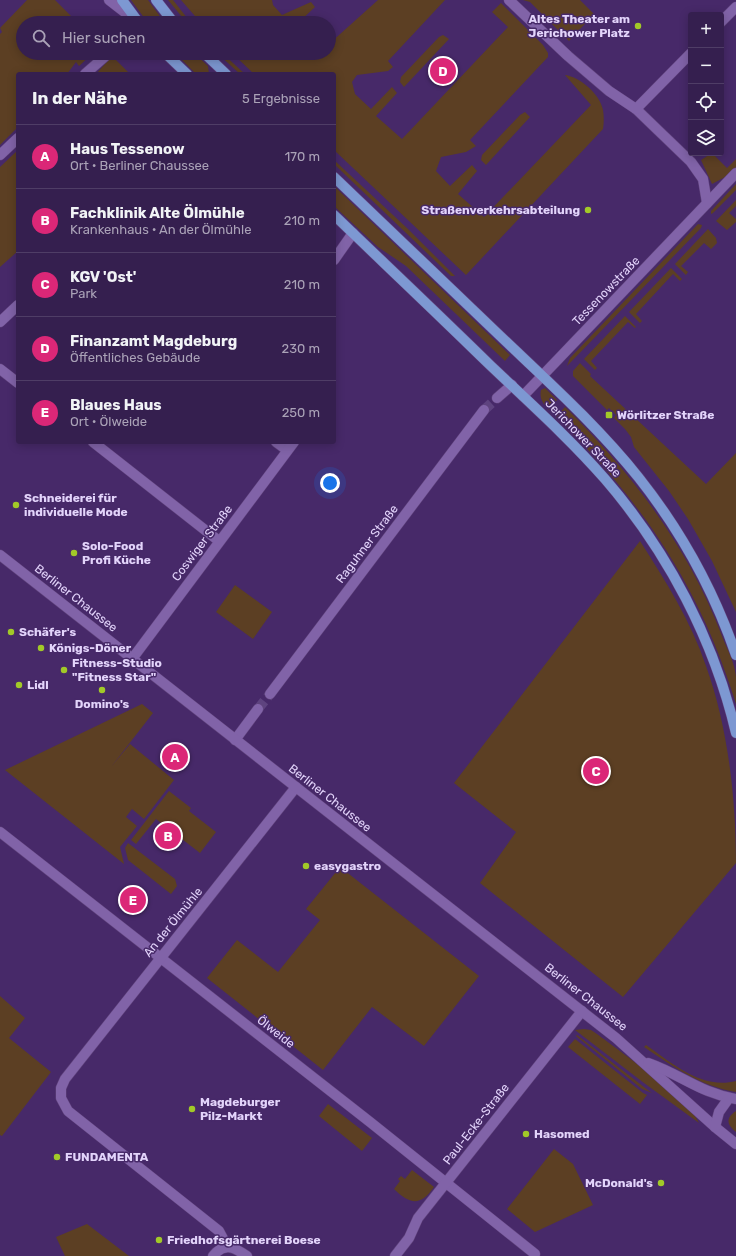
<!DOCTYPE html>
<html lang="de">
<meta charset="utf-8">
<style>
body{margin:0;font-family:Rubik,sans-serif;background:#402c59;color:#f1f3f6}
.controls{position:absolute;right:12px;top:12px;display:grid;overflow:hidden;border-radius:4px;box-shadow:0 2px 10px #0003}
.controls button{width:36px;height:36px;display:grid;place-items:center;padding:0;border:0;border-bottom:1px solid #4f3d66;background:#351f4f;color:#f1f3f6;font:20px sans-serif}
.you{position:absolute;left:330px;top:483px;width:14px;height:14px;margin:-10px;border:3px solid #fff;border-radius:50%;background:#1a73e8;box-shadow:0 0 0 6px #1a73e833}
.badge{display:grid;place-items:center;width:26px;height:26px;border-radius:50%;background:#db2777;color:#fff;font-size:13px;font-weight:700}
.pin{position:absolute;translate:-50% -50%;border:2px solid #fff;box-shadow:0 1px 4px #0006}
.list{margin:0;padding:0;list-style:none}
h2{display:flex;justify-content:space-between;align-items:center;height:52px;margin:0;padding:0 16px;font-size:17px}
h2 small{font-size:13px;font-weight:400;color:#aaa2b7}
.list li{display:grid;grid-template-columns:26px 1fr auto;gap:12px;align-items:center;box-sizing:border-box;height:64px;padding:0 16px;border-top:1px solid #4f3d66}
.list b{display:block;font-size:15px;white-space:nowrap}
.list p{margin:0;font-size:13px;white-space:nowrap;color:#aaa2b7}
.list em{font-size:13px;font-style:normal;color:#aaa2b7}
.icon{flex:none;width:22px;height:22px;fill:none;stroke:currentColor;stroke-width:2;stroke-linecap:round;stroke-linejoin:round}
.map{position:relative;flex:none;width:736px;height:1256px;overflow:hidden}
.search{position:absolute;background:#351f4f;box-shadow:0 2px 10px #0003;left:16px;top:16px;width:320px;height:44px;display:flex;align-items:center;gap:10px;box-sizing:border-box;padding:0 14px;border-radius:22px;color:#aaa2b7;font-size:15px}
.panel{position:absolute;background:#351f4f;box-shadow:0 2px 10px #0003;left:16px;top:72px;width:320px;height:372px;border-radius:4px}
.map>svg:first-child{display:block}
.green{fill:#5c3f23}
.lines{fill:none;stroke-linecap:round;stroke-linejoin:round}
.street-tunnel{stroke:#5e437f;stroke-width:10;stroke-dasharray:10 5;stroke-linecap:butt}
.street-casing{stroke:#61447d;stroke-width:11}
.secondary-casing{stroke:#61447d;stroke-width:11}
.primary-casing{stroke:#61447d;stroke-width:11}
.street{stroke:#8163a8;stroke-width:10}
.secondary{stroke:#8163a8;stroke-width:10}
.primary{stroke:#7d98d2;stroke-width:10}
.poi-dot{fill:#a2c928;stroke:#472969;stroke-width:1.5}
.labels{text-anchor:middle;stroke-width:3;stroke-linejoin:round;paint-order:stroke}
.poi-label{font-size:12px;font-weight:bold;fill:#e3d4fb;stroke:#472969;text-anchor:start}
.street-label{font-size:12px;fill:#e3d4fb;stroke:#472969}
</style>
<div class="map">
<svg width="736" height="1256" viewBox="0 0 736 1256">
<rect width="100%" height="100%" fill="#472969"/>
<g class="green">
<polygon points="27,0 55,0 78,23 23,23 23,53 93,53 79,66 76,62 67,74 18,74 18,127 0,145 0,34 2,32 0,28"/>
<polygon points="131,0 148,0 165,23 148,23"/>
<polygon points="168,0 173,0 191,23 187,23"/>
<polygon points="181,0 272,0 273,5 282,15 311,2 315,7 298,23 201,23"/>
<path d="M378,0H445L388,61L393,67L388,71L357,75L352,82L355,94L371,109L392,87L397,93L376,116L402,139L508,27L492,12L501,3L543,45L548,53V57L470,140L476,146L466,152L441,157L436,171L450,186L472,165L477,171L458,194L484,217L591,105L565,75C580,77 600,94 603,110C604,116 604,123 603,129L466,275L334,150V74H254L232,53H329V44Z"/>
<polygon points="523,0 580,0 594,14 569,41 530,2"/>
<polygon points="443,35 449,39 404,87 400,82 401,77 439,37"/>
<polygon points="175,53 194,53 208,66 209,74 196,74"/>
<polygon points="217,53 222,53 245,74 240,74"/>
<polygon points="112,56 130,74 96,74"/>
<polygon points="525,112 530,117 486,165 481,160 482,155 520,115"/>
<polygon points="18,150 18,251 0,267 0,167"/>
<polygon points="712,153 727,168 736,159 736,167 727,176 712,184 701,160"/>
<polygon points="334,160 408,229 455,276 451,276 334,164"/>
<polygon points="736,184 736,190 713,213 711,214 711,211"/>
<polygon points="334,186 510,355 505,361 406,266 378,247 334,206"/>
<polygon points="736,200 736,206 729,213 736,219 736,222 727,230 716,221"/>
<polygon points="698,224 702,225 701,228 567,366 570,358"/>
<polygon points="708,229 716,238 717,243 711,249 704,243 681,266 688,272 686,275 675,264"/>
<polygon points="671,268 682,279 680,281 673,274 636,314 642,321 640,323 629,312"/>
<polygon points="625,316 636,327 635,328 628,322 591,361 597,368 595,370 584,359"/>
<polygon points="580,363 591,374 590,376 706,484 736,453 736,612 712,561 688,519 669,491 634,447 631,437 625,429 614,418 616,415 609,408 607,410 573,376 573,371"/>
<path d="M545,388L557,400L549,410C543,404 539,398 541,390Z"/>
<path d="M565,407C632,473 689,548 722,636C727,649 735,663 736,677C736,685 736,695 736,704C700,587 643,502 556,417Z"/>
<path d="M640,541C665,580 691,621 706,666C728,727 736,799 736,863L623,997L480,883L516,832L454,783Z"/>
<polygon points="235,585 272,612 253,639 216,612"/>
<polygon points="142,704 153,713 111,767 130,744 174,780 144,819 132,809 126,817 137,826 120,847 124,864 5,770"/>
<polygon points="169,791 191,808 189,811 216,832 200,853 156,819 136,844 131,840"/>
<polygon points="128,843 175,879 177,886 171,894 128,860 125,848"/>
<polygon points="340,867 479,976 424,1046 372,1007 323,1070 207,978 237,940 278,972 320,920 306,909"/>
<polygon points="0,996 25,1018 9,1038 51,1072 2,1136 0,1135"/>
<path d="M584,1029L591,1030L597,1034C618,1050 691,1101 699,1123L644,1083L575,1030Z"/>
<polygon points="577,1035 644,1087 652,1093 642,1089 576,1036"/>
<polygon points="575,1039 643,1093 647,1095 640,1104 568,1047"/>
<path d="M646,1045C672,1063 702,1090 736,1081V1092C700,1086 674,1067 644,1047Z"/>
<polygon points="328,1104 372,1138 362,1151 319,1116"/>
<path d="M736,1111V1132C727,1125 725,1118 736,1111Z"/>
<polygon points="554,1149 573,1164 593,1205 535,1232 507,1209"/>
<path d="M412,1170L434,1187C421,1206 410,1205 394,1189L400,1181L398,1179L401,1176L405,1179Z"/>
<polygon points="87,1224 129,1256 65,1256 56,1237"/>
</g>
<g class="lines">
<g class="street-tunnel">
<polyline points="484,410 497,398"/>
<polyline points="258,709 270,694"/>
</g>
<g class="street-casing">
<g id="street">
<polyline points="109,0 136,21"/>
<polyline points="509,0 568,56 609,91 636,109 691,162 703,179 707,203"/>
<polyline points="721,22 736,7"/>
<polyline points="85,74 109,53"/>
<polyline points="636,109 691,53"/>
<polyline points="0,155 18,138"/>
<polyline points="334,260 353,233"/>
<polyline points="0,322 18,305"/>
<polyline points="0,369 18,383"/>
<polyline points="523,396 736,173"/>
<polyline points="497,398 512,385"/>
<polyline points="93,442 219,541"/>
<polyline points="276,442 287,450"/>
<polyline points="132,659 294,442"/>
<polyline points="270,694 484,410"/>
<polyline points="235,740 258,709"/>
<polyline points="0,832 370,1122 535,1254"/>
<polyline points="227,1246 219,1231 68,1111 61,1098 61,1088 65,1079 296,787"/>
<path d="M213,1256C224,1242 234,1247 247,1256"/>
<polyline points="395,1256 409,1238 418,1218 582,1011"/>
</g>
</g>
<g class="secondary-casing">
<g id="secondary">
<polyline points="0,555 616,1038 715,1127 736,1144"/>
<path d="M648,1063C680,1074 700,1093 736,1099"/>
<polyline points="715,1127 719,1112 729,1098"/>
</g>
</g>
<g class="primary-casing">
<g id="primary">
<polyline points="122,0 139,23"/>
<polyline points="156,0 174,23"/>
<polyline points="165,53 187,74"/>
<polyline points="204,53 226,74"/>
<path d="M334,177C388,228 441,280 495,331C544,378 596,424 639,478C681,531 714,591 736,655"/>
<path d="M334,215C386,265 439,315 491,366C530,403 570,439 605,479C668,552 714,640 736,733"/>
</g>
</g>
<use href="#street" class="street"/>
<use href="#secondary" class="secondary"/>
<use href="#primary" class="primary"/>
</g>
<g class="poi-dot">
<circle cx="638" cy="26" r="4"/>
<circle cx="588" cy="210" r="4"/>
<rect x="605" y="411" width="8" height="8" rx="2"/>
<circle cx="16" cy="505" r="4"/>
<circle cx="74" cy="553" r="4"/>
<circle cx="11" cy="632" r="4"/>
<circle cx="41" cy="648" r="4"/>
<circle cx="64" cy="670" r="4"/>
<circle cx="19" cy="685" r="4"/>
<circle cx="102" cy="690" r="4"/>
<circle cx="306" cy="866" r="4"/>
<circle cx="192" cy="1109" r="4"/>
<circle cx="526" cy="1134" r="4"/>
<circle cx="57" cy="1157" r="4"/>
<circle cx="661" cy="1183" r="4"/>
<circle cx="159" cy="1240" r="4"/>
</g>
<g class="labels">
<g class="poi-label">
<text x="630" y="23" text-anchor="end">Altes Theater am<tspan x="630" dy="14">Jerichower Platz</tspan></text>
<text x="580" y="214" text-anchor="end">Straßenverkehrsabteilung</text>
<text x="617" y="419">Wörlitzer Straße</text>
<text x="24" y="502">Schneiderei für<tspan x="24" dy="14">individuelle Mode</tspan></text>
<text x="82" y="550">Solo-Food<tspan x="82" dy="14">Profi Küche</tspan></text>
<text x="19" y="636">Schäfer's</text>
<text x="49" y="652">Königs-Döner</text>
<text x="72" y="667">Fitness-Studio<tspan x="72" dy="14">"Fitness Star"</tspan></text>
<text x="27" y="689">Lidl</text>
<text x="102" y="708" text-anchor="middle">Domino's</text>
<text x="314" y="870">easygastro</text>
<text x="200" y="1106">Magdeburger<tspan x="200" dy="14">Pilz-Markt</tspan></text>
<text x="534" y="1138">Hasomed</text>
<text x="65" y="1161">FUNDAMENTA</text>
<text x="653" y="1187" text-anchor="end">McDonald's</text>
<text x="167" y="1244">Friedhofsgärtnerei Boese</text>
</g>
<g class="street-label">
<text transform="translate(606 291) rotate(-46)" y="4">Tessenowstraße</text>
<text transform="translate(583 438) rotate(46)" y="4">Jerichower Straße</text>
<text transform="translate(202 543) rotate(-53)" y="4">Coswiger Straße</text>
<text transform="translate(367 544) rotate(-53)" y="4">Raguhner Straße</text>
<text transform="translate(76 598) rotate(38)" y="4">Berliner Chaussee</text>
<text transform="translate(330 798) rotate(38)" y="4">Berliner Chaussee</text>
<text transform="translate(173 922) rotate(-51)" y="4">An der Ölmühle</text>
<text transform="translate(586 997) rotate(38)" y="4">Berliner Chaussee</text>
<text transform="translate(276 1032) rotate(38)" y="4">Ölweide</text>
<text transform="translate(476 1124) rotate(-52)" y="4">Paul-Ecke-Straße</text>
</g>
</g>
</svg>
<div class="controls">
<button>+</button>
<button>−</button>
<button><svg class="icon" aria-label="locate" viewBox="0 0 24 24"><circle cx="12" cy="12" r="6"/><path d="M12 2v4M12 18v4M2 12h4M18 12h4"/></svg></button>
<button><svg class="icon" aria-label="layers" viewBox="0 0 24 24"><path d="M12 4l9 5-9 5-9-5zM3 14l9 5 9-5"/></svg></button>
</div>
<div class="you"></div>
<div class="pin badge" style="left:175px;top:757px">A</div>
<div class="pin badge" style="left:168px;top:836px">B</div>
<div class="pin badge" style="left:596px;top:771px">C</div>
<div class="pin badge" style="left:443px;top:71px">D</div>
<div class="pin badge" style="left:133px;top:900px">E</div>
<div class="search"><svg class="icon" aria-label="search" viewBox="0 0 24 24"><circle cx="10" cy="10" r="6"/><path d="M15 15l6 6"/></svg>Hier suchen</div>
<section class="panel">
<h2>In der Nähe<small>5 Ergebnisse</small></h2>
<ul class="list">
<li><span class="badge">A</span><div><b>Haus Tessenow</b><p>Ort · Berliner Chaussee</p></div><em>170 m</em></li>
<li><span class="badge">B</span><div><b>Fachklinik Alte Ölmühle</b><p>Krankenhaus · An der Ölmühle</p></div><em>210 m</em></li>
<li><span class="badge">C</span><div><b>KGV 'Ost'</b><p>Park</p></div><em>210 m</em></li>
<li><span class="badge">D</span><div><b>Finanzamt Magdeburg</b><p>Öffentliches Gebäude</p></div><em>230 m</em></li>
<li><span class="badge">E</span><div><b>Blaues Haus</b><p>Ort · Ölweide</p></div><em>250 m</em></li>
</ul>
</section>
</div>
